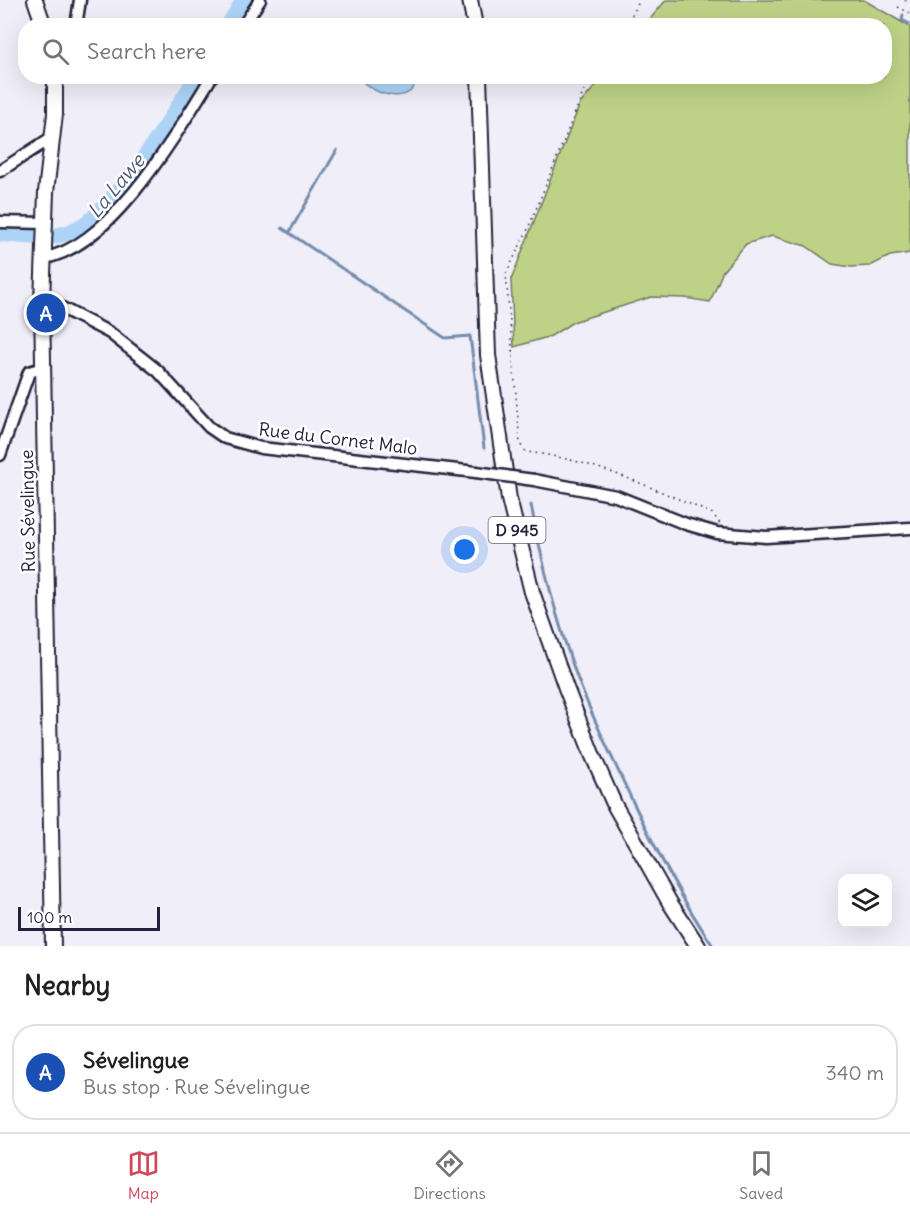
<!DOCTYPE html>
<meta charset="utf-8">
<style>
body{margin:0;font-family:Delius,sans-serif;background:#f6f6f6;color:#202124}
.controls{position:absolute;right:18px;bottom:18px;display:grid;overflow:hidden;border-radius:12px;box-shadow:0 6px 24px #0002}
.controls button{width:54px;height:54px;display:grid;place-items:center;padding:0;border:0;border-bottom:2px solid #e0e0e0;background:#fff;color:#202124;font:30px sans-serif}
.scale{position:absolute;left:18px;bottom:15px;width:142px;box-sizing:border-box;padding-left:6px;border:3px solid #22223b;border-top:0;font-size:16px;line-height:21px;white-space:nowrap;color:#22223b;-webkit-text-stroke:4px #fff;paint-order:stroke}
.you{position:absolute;left:465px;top:550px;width:21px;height:21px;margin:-15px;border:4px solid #fff;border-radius:50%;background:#1a73e8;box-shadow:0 0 0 9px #1a73e833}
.badge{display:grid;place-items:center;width:39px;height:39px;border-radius:50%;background:#d1495b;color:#fff;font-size:20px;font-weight:700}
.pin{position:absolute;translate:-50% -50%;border:3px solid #fff;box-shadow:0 2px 6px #0006}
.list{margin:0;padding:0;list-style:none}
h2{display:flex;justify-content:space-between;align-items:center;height:78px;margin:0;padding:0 24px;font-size:26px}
h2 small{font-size:20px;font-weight:400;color:#757577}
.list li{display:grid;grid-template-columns:39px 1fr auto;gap:18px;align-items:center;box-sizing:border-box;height:96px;margin:0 12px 12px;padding:0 12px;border:2px solid #e0e0e0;border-radius:24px}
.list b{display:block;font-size:22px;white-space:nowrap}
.list p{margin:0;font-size:20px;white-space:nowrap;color:#757577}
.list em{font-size:20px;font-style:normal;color:#757577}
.icon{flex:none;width:33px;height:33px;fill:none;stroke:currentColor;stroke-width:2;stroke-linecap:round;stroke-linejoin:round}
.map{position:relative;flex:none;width:910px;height:946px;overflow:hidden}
.search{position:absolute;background:#fff;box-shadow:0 6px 24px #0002;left:18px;right:18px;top:18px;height:66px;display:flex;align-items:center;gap:15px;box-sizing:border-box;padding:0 21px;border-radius:24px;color:#757577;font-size:22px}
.sheet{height:186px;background:#fff}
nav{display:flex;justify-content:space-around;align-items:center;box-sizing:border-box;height:84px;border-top:2px solid #e0e0e0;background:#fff;font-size:16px;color:#757577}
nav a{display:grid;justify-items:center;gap:3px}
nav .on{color:#d1495b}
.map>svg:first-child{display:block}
.green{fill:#bed287;stroke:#707a61;stroke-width:1.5}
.water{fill:#add4f7;stroke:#758dac;stroke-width:1.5}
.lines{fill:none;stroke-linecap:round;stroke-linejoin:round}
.stream{stroke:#758dac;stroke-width:3}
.river{stroke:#add4f7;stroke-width:16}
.minor-casing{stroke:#22223b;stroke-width:15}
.major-casing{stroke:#22223b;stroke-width:18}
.path{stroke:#22223b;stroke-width:1.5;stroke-dasharray:1.5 4.5;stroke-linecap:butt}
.minor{stroke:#fff;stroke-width:10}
.major{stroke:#fff;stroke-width:14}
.minor-bridge-casing{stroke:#22223b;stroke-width:15;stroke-linecap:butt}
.minor-bridge{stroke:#fff;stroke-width:10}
.labels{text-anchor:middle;stroke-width:5;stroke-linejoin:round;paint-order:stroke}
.shield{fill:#fff;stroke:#646476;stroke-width:1.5}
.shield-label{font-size:16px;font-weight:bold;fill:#22223b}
.street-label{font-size:18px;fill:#22223b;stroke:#fff}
.water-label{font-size:20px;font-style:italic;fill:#4c5773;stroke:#fff}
</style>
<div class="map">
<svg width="910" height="946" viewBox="0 0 910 946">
<rect width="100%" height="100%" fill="#f0eef8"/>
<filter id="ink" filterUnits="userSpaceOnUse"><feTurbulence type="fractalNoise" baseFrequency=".0167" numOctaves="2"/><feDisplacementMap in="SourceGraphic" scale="12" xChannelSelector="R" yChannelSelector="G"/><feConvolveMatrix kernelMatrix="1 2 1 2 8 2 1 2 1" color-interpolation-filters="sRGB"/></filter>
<g filter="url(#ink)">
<polygon class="green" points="666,0 864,0 910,27 910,253 890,256 870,266 851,267 832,264 806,246 772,236 746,244 723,271 710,302 685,298 651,297 573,322 551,336 514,347 511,280 580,104 603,77 884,76 884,26 645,25"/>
<path class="water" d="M363,77H417C413,105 380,97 364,83Z"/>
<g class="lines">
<g class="stream">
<polyline points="903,15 902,20 910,24"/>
<polyline points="282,228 445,338 470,336 484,448"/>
<polyline points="289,233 337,150"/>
<path d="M531,505C542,563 557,622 577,677C593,720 614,761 633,802C657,852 682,900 713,946"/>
</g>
<g class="river">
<polyline points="228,26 244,0"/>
<path d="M0,234C17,235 44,239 60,235C72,232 84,226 93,218C134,179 168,124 197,76"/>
</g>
<g class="minor-casing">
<g id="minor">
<polyline points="76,26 80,0"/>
<polyline points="243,26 260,0"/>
<polyline points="0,171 51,138"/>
<polyline points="0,222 45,223"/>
<path d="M44,258C112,247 178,131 212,76"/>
<polyline points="42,302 60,307 110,333 158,371 209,427 225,438 261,448 476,472"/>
<polyline points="0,455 29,372 43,368"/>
<polyline points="534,480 616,496 686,524 717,533 766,537 910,528"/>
</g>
</g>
<g class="major-casing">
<g id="major">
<polyline points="35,0 44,26"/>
<polyline points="470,0 475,26"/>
<polyline points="479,76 488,355 509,499 532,592 566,688 592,754 615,806 670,903 698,946"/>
<polyline points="53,946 42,302 46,192 55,114 55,76"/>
</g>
</g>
<g class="path">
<polyline points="905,0 910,3"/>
<polyline points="898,7 910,13"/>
<polyline points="626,26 640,0"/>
<path d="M595,76L585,88L528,229L506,274L520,444L526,452C592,459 652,488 713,514L720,524"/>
</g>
<use href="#minor" class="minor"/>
<use href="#major" class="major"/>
<g class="minor-bridge-casing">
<polyline id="minor-bridge" points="476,472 534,480"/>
</g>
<use href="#minor-bridge" class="minor-bridge"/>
</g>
</g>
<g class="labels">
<rect class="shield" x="488.5" y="517" width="57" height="26" rx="4.5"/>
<g class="shield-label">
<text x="517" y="536">D 945</text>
</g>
<g class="street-label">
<text transform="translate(338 439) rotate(7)" y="6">Rue du Cornet Malo</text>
<text transform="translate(28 511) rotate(-91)" y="6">Rue Sévelingue</text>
</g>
<g class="water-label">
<text transform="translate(116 186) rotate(-50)" y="7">La Lawe</text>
</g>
</g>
</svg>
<div class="controls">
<button><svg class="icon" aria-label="layers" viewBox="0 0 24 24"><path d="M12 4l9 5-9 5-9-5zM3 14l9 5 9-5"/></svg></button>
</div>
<div class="scale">100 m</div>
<div class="you"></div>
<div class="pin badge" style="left:46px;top:313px;background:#1a4fb4">A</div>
<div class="search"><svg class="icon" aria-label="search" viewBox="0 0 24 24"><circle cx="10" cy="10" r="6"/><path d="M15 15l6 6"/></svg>Search here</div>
</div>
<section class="sheet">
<h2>Nearby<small></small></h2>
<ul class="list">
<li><span class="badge" style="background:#1a4fb4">A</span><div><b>Sévelingue</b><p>Bus stop · Rue Sévelingue</p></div><em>340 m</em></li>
</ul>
</section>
<nav>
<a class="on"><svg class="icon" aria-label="map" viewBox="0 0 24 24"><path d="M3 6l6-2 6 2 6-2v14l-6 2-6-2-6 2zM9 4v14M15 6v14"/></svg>Map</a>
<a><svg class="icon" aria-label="directions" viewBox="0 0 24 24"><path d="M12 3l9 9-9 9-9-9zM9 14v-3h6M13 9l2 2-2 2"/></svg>Directions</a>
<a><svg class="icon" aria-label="saved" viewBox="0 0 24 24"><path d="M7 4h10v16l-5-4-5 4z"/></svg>Saved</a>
</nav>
